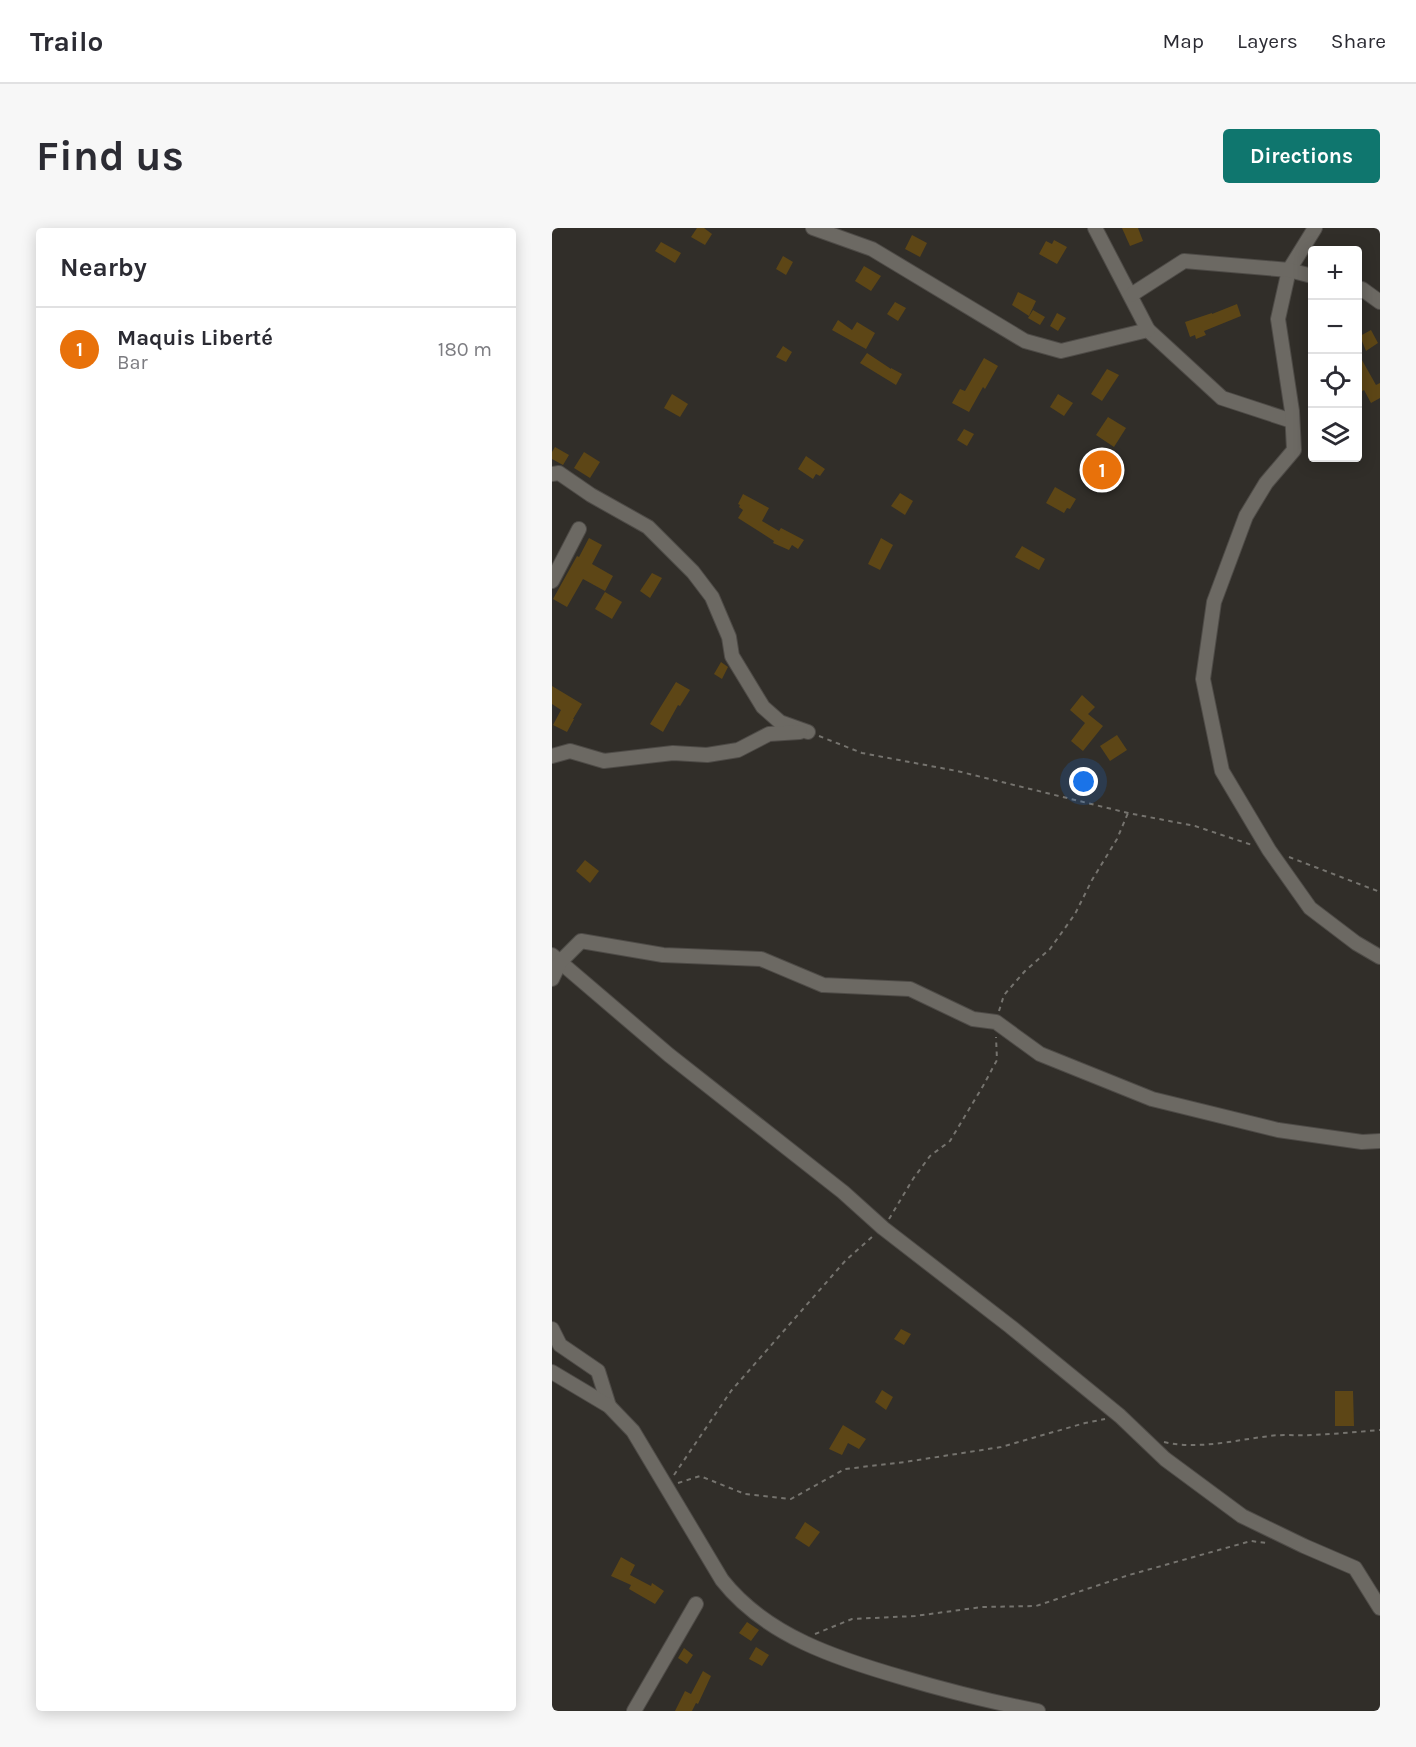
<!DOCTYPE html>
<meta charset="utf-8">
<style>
body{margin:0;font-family:Karla,sans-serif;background:#f7f7f7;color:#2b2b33}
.controls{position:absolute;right:18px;top:18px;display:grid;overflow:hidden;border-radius:6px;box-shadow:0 3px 15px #0003}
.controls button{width:54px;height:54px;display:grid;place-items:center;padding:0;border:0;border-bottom:2px solid #e1e1e2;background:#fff;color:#2b2b33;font:30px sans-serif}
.you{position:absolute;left:532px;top:554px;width:21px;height:21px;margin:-15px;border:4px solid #fff;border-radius:50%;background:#1a73e8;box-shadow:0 0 0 9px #1a73e833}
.badge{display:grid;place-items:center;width:39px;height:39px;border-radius:50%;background:#0f766e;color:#fff;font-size:20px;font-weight:700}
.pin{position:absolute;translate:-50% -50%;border:3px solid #fff;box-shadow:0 2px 6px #0006}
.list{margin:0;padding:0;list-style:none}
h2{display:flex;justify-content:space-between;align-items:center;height:78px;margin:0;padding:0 24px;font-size:26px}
h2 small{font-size:20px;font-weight:400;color:#7c7c81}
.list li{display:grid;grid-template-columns:39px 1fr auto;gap:18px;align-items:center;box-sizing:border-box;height:84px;padding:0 24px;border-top:2px solid #e1e1e2}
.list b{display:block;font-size:22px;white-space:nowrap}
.list p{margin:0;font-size:20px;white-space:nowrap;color:#7c7c81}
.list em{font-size:20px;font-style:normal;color:#7c7c81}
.icon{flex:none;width:33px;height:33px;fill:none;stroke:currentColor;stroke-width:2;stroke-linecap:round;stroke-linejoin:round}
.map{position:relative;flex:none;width:828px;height:1483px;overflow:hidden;border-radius:6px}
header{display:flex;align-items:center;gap:36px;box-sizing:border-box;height:84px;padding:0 30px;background:#fff;border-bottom:2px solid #e1e1e2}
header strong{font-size:28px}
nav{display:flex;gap:33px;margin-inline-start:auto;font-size:21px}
.intro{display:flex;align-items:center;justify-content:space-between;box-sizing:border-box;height:144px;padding:0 36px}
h1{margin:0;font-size:42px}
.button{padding:15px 27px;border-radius:6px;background:#0f766e;color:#fff;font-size:21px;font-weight:700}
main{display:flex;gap:36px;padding:0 36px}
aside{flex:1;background:#fff;border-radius:6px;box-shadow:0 3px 15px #0003}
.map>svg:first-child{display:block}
.building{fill:#5d4616}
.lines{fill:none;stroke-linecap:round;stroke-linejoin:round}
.minor-casing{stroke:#4e4b47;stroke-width:16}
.path{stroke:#75736e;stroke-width:2;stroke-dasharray:4.5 4.5;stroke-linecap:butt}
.minor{stroke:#6c6963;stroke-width:14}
</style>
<header>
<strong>Trailo</strong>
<nav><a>Map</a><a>Layers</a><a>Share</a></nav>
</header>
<div class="intro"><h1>Find us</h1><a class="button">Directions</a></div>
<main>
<aside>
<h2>Nearby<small></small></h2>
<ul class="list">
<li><span class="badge" style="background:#e8710a">1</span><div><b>Maquis Liberté</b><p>Bar</p></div><em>180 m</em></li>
</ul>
</aside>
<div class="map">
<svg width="828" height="1483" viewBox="0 0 828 1483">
<rect width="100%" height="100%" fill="#312e29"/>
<g class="building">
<polygon points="145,0 152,0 160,6 153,17 139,9"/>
<polygon points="570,0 586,0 591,13 578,18"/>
<polygon points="360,7 375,15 368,29 353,21"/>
<polygon points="502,12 515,19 505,36 487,26 494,13 500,16"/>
<polygon points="109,14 129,25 123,35 103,23"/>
<polygon points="231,28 241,34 234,47 224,41"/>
<polygon points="312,38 329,48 319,63 303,53"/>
<polygon points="466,64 484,73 477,88 460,77"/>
<polygon points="343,74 354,80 346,93 335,86"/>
<polygon points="685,76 689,88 652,103 654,107 644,111 643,107 638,109 633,94 660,85 660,86"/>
<polygon points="481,82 493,89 488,97 476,90"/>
<polygon points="505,85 514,90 506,103 498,98"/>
<polygon points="286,92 300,102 305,94 323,105 314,121 280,102"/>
<polygon points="819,102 826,115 814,123 808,108"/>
<polygon points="231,118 240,124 234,134 224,129"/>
<polygon points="315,125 339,141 339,140 350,146 344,157 308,135"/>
<polygon points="806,125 824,157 828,155 828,170 819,175 812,162 806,166"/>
<polygon points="432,130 446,138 433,161 431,159 417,184 400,175 408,161 413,163"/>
<polygon points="555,141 567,147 550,173 539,166"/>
<polygon points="120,166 136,176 128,189 112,180"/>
<polygon points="506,166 521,175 512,188 498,179"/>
<polygon points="556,189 574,200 562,219 544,207"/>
<polygon points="412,201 422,206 415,218 405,212"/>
<polygon points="3,219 17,227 11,237 0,231 0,224"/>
<polygon points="32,224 48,234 38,250 22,240"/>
<polygon points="254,228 273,241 268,248 264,246 261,251 246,241"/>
<polygon points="503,259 524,271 518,281 515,280 512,285 494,275"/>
<polygon points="348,265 361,273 353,287 339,278"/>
<polygon points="191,266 217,280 210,293 227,303 229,300 252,312 246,321 240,317 237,322 221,315 222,313 186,290 191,282 187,279 188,277 186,276"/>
<polygon points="37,310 50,317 40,336 61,348 53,363 31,351 15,379 1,371 25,328 27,329"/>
<polygon points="329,310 341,317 328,342 316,336"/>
<polygon points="470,318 493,331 487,342 463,329"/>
<polygon points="100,345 110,350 98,370 88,363"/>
<polygon points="53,364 70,374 60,391 43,381"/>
<polygon points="169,434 176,439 170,451 162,446"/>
<polygon points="124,454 138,462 128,478 126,477 111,504 98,496"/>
<polygon points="0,458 30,476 21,491 22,491 15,504 1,497 9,482 0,476"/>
<polygon points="530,467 543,479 536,486 551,498 531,523 519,513 533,495 518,482"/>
<polygon points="565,507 575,522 558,533 548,518"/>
<polygon points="33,632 47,643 38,655 24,643"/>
<polygon points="349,1101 359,1106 352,1117 342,1111"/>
<polygon points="330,1162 341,1169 334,1182 323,1174"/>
<polygon points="783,1163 801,1163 802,1198 783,1198"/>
<polygon points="291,1197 314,1211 307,1221 296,1215 290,1227 277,1221"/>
<polygon points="253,1294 268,1304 257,1319 243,1310"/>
<polygon points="69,1329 83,1337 78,1347 99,1358 100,1355 112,1363 103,1376 77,1361 79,1357 59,1348"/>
<polygon points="195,1394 207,1402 199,1413 187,1405"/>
<polygon points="204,1419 217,1427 210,1438 197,1431"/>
<polygon points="132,1420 141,1427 135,1436 126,1430"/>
<polygon points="151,1443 159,1448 146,1476 144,1475 140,1483 123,1483 133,1463 139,1466"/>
</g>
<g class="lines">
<g class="minor-casing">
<g id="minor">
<polyline points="261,0 320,21 473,113 509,123 596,102 670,170 740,193"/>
<polyline points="543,0 596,102"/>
<polyline points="763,0 737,42 726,91 740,183 742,222 714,255 694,288 662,374 651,451 670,543 717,622 758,680 804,715 828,729"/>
<polyline points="806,60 810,61 828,74"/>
<polyline points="579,67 632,33 737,42 760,48"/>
<polyline points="0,246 7,245 39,267 96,299 141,344 160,369 177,409 180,428 211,479 228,494 256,504"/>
<polyline points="0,353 27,301"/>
<polyline points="0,528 18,523 52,533 121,525 155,527 186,522 217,506 248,504"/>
<polyline points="0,727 117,827 291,964 331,1000 459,1099 568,1188 613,1231 690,1288 752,1318 803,1340 828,1380"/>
<polyline points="0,751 8,734 29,713 111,727 209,731 271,757 358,761 421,791 444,794 488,826 600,871 726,902 810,914 828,913"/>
<polyline points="0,1101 8,1117 46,1143 57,1178"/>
<path d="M0,1144L57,1178L81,1203L170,1352C214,1408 286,1431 352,1450C396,1463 440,1474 486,1483"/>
<polyline points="82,1483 144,1376"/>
</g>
</g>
<g class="path">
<polyline points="267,508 310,525 405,543 576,585 643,598 700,617"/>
<polyline points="737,629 828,664"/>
<polyline points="447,783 452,767 473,743 498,721 523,686 540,652 565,611 576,585"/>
<polyline points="337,991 361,951 378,928 398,913 431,858 445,832 444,809"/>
<path d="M612,1214C647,1222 683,1212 718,1208C731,1206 745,1208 759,1207C782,1206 805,1204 828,1202"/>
<polyline points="122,1247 179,1163 294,1032 321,1008"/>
<polyline points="126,1255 148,1248 193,1266 239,1271 293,1241 353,1234 449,1219 533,1195 553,1191"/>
<polyline points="263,1406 300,1391 363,1388 430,1379 484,1378 577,1347 699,1313 715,1315"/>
</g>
<use href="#minor" class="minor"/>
</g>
</svg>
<div class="controls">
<button>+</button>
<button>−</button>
<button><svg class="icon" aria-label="locate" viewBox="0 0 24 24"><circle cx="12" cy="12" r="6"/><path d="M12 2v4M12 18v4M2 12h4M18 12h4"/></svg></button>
<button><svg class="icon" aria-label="layers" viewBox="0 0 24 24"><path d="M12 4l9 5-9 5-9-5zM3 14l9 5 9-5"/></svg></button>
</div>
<div class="you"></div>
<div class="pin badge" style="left:550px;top:242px;background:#e8710a">1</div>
</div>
</main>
